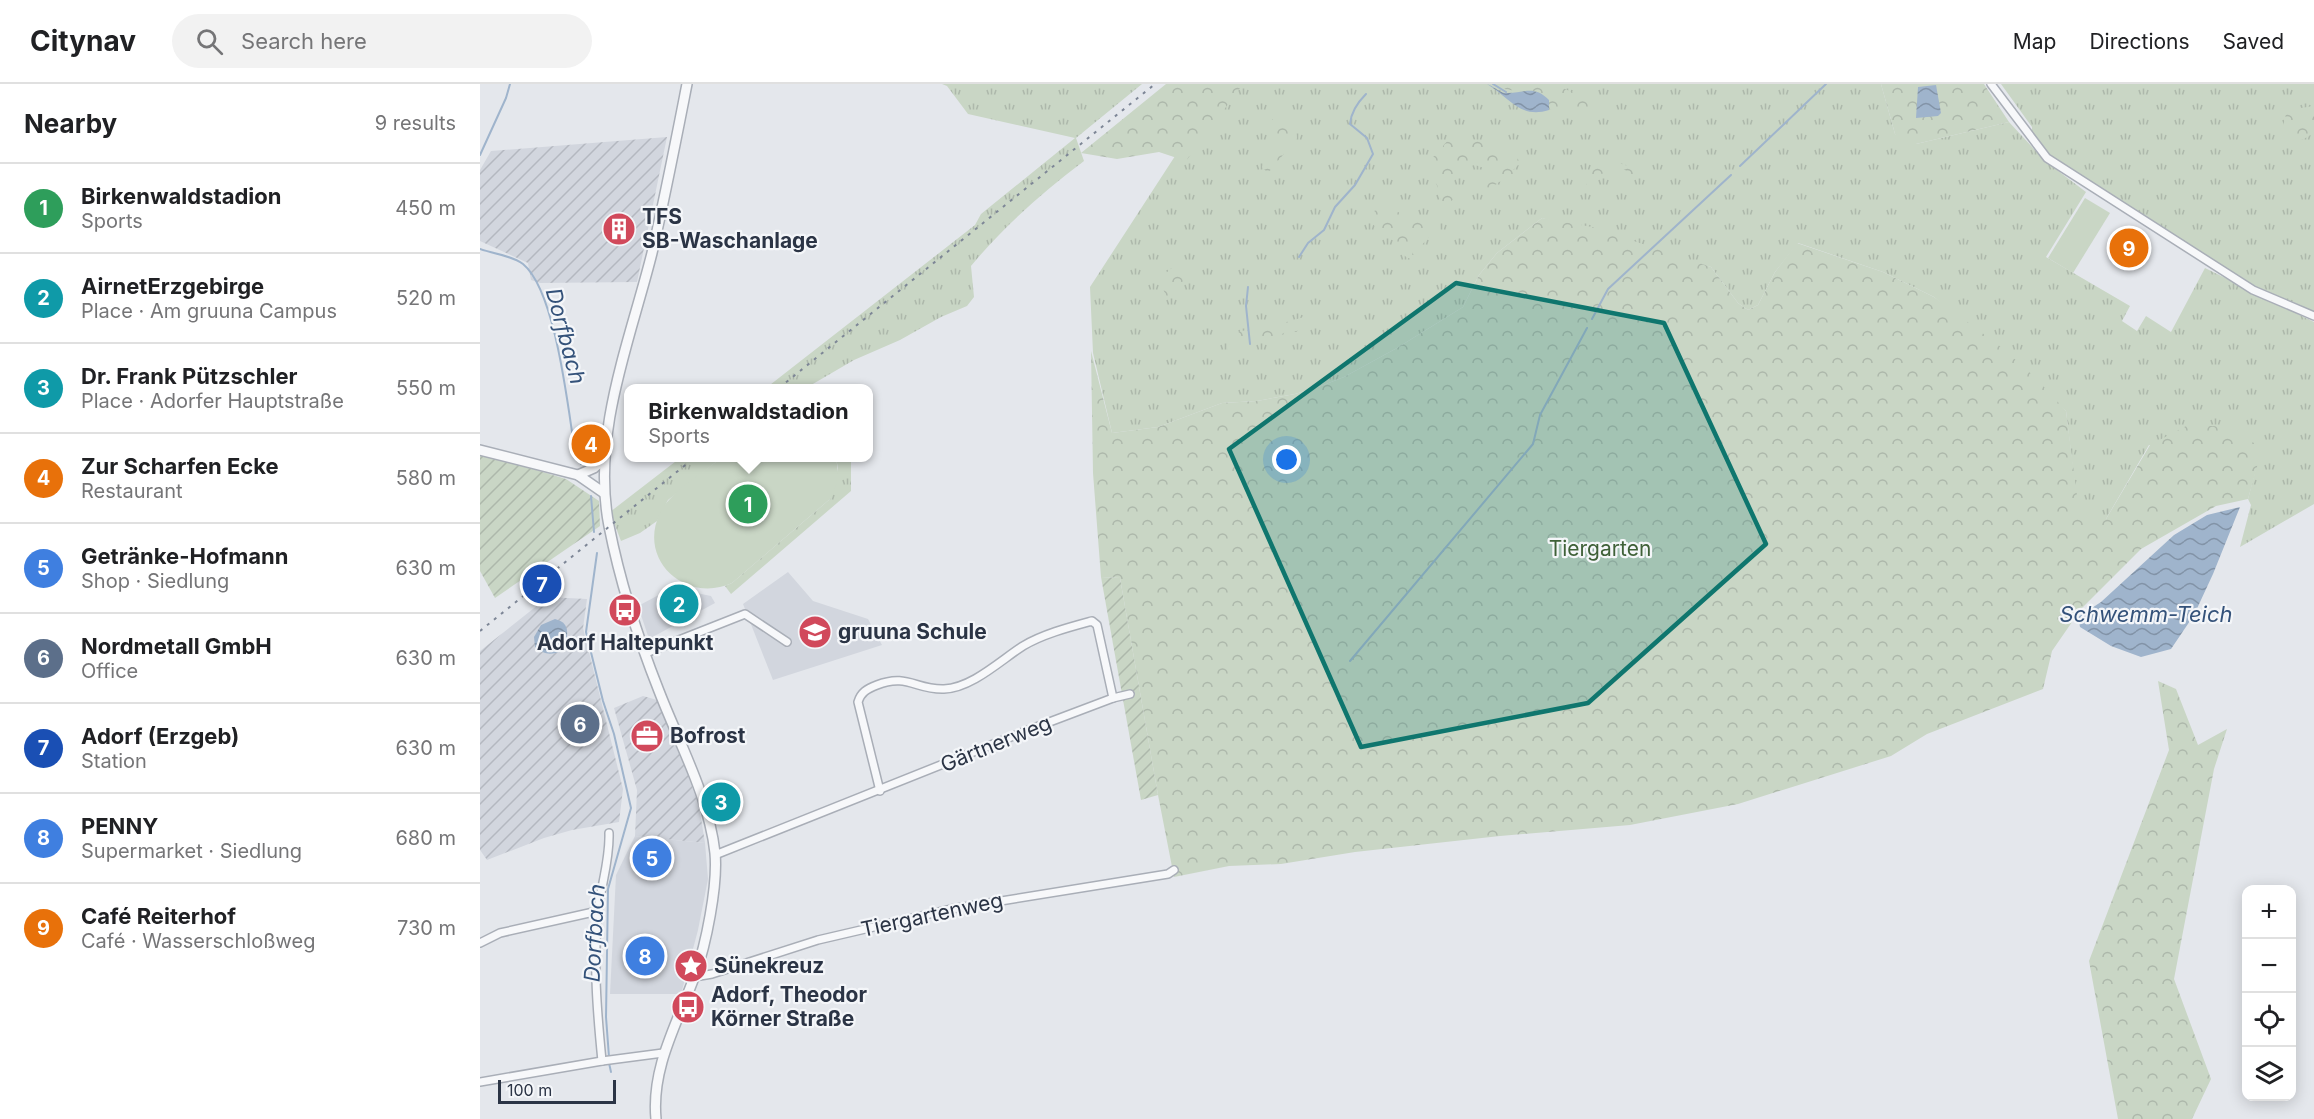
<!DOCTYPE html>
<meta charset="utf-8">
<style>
body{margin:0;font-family:Inter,sans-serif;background:#f2f2f2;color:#202124}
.controls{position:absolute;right:18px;bottom:18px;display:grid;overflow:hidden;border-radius:12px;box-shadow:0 3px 15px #0003}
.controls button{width:54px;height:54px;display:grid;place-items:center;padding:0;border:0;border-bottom:2px solid #e0e0e0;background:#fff;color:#202124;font:30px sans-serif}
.scale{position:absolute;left:18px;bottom:15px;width:118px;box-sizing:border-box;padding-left:6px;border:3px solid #2b3445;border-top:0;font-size:16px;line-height:21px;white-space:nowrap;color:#2b3445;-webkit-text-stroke:4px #f4f6f9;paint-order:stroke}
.you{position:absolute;left:807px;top:376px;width:21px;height:21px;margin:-15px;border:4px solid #fff;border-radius:50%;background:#1a73e8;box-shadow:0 0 0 9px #1a73e833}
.badge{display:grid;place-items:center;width:39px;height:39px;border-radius:50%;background:#0f766e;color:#fff;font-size:20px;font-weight:700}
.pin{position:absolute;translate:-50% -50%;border:3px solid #fff;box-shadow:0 2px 6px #0006}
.popup{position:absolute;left:144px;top:300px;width:249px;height:78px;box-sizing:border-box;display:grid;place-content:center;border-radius:12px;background:#fff;filter:drop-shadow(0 2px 4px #0005);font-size:20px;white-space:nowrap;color:#757577}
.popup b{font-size:22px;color:#202124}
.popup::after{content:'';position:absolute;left:50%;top:100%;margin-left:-12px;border:12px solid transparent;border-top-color:#fff}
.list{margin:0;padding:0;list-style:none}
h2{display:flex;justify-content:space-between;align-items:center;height:78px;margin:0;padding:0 24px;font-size:26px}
h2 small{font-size:20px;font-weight:400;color:#757577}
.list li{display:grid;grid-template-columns:39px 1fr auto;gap:18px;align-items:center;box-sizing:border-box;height:90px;padding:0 24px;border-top:2px solid #e0e0e0}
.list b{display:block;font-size:22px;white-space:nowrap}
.list p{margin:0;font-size:20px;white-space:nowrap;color:#757577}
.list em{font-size:20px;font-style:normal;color:#757577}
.icon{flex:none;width:33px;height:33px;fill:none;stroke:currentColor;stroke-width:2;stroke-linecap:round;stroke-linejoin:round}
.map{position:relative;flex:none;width:1834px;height:1035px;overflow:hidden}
header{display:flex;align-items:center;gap:36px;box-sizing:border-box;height:84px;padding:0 30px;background:#fff;border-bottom:2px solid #e0e0e0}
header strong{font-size:28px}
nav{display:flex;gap:33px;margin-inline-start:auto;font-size:21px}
.search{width:420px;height:54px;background:#f2f2f2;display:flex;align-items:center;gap:15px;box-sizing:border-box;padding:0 21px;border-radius:33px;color:#757577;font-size:22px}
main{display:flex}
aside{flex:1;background:#fff}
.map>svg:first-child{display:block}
.built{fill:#d2d6de}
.industrial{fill:url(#industrial-furrows)}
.grass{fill:url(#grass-tufts)}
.forest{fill:url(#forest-crowns)}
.garden{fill:url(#garden-furrows)}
.pitch{fill:#c9d6c5}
.water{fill:url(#water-waves)}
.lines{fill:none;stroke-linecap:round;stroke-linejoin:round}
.stream{stroke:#9fb4cc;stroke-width:2}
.minor-casing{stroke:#a9aeb7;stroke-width:10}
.tertiary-casing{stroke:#a9aeb7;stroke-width:12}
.minor{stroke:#f7f8fa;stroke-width:7}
.tertiary{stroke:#f7f8fa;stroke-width:9}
.rail{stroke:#7d8696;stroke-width:2;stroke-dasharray:3 6;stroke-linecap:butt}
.marked{fill:#0f766e;fill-opacity:0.2;stroke:#0f766e;stroke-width:4.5;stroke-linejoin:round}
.labels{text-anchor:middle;stroke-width:4.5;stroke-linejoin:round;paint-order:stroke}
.poi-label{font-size:21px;font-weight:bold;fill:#2b3445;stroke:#f4f6f9;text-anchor:start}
.park-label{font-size:21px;fill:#3f6138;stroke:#f4f6f9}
.street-label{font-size:21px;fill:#2b3445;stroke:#f4f6f9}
.water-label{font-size:22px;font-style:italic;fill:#34527a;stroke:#f4f6f9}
</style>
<header>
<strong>Citynav</strong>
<div class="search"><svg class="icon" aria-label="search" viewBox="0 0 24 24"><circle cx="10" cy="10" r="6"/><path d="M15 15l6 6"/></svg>Search here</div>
<nav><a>Map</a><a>Directions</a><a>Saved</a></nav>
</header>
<main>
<aside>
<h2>Nearby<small>9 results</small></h2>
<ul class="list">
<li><span class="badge" style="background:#2e9e5b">1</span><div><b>Birkenwaldstadion</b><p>Sports</p></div><em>450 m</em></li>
<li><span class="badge" style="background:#0f9aa8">2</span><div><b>AirnetErzgebirge</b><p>Place · Am gruuna Campus</p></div><em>520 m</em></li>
<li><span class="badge" style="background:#0f9aa8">3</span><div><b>Dr. Frank Pützschler</b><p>Place · Adorfer Hauptstraße</p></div><em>550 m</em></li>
<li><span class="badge" style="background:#e8710a">4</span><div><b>Zur Scharfen Ecke</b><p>Restaurant</p></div><em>580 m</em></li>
<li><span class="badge" style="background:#3f7fe0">5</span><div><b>Getränke-Hofmann</b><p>Shop · Siedlung</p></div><em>630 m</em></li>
<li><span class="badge" style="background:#5c6f8a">6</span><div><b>Nordmetall GmbH</b><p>Office</p></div><em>630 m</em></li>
<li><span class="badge" style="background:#1a4fb4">7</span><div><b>Adorf (Erzgeb)</b><p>Station</p></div><em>630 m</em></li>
<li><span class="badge" style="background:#3f7fe0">8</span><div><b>PENNY</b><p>Supermarket · Siedlung</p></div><em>680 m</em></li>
<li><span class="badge" style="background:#e8710a">9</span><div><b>Café Reiterhof</b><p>Café · Wasserschloßweg</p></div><em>730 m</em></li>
</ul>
</aside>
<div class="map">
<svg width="1834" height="1035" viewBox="0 0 1834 1035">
<defs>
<pattern id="industrial-furrows" width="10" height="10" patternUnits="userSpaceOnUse" patternTransform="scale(1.5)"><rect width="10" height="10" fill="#d2d6de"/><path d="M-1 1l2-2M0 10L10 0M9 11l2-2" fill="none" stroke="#b4b8c0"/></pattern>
<pattern id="grass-tufts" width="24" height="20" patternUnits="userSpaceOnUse" patternTransform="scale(1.5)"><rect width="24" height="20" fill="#c9d6c5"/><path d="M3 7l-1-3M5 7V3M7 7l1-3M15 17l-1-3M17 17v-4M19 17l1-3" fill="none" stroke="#adb8ab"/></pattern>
<pattern id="forest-crowns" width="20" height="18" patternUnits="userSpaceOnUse" patternTransform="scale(1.5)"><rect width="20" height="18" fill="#c9d6c5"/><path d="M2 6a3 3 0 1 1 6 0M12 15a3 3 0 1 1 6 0" fill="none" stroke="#adb8ab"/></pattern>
<pattern id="garden-furrows" width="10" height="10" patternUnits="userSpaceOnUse" patternTransform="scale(1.5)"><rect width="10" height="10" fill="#c9d6c5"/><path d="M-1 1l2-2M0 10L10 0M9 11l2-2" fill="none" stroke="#adb8ab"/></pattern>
<pattern id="water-waves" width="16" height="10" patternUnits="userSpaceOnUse" patternTransform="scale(1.5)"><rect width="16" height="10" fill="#9fb4cc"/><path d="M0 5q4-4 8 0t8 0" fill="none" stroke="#8293a7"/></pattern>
</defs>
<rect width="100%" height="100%" fill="#e4e7ec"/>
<g class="built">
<polygon points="308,488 333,517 388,535 402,561 293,596 263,520"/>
<polygon points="192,504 231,512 235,519 169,555 158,522"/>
<polygon points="155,752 225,759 228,795 218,846 201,910 130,910 136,791"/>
</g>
<g class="industrial">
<polygon points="187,53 157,198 60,199 51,196 48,179 0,157 0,86 11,67"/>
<polygon points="68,513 107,515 103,544 143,705 139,738 92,746 64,754 7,776 0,766 0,567"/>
<polygon points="163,612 177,616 184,626 219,722 225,759 155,752 157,706 134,624"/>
</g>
<g class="grass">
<path d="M462,0H662L596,54L604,77C563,108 524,142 491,182L494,213L487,222L461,233L420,256L374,276L326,304H286L495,141L501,130L595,54L488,30L467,2Z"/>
<polygon points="747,0 1401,0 1415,50 1436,60 1529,38 1565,77 1606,108 1566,173 1650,222 1642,237 1657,247 1666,232 1691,248 1725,184 1834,238 1834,420 1760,463 1771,421 1768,415 1781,365 1669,361 1626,435 1599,435 1586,327 1454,213 1403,188 1318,159 1295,188 1278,221 1268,226 1258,219 1231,183 1062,134 1017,169 999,191 983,223 917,264 864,293 841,302 815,310 777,317 742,319 678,343 632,349 613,269 610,203 710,49"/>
<polygon points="1521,0 1834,0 1834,230 1781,209 1568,73 1552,53 1552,43"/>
<polygon points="200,374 241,374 188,416 177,437 160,449 141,457 130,428"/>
<polygon points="356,374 369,374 371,378 371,407 251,510 245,502 252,499 350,415 358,384"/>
</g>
<g class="forest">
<polygon points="686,0 763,0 706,77 679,68 637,75 601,69"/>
<path d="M1012,0H1075L1112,18L1119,24L1111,28L1074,27L1070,25C1064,0 1033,13 1012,0Z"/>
<polygon points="1401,0 1504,0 1529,38 1436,60 1428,64 1415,50"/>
<polygon points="1834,22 1834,49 1822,56 1802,46 1807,26"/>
<polygon points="801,23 811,27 813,31 808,44 816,48 817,54 788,89 782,83 801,52 789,44 789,39 794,34 796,24"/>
<path d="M986,54C1001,57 1035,64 1040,79L1033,86L1036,93L1019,98L1008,104L1003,99L1004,94L1009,91L1010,86L995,81L985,83L973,98L974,115L964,122C957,112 962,105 951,92L953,73L962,66C964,54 977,55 986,54Z"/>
<path d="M1136,77L1144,81L1165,83L1166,91H1151L1144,85L1140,90L1132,85V89L1119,90L1112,101H1107L1104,94C1113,83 1123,82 1136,77Z"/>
<path d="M908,122L930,135H955L960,140V147L950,152L939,164H934L932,167L934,172L931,175C917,171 922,160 912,152C905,146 897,146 891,138L894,127Z"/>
<polygon points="1062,134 1112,143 1231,183 1258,219 1268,226 1278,221 1295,188 1317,159 1403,188 1454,213 1521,263 1556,294 1586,327 1600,435 1626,435 1670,361 1708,341 1752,343 1782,365 1768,415 1736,422 1661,465 1601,525 1572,567 1563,605 1447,650 1411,672 1258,720 1150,741 1020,752 875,768 801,780 749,782 694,793 678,711 640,494 621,493 613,389 611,267 632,349 678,343 742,319 777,317 815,310 841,302 864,293 917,264 983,223 999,191 1017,169"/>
<path d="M692,184H700L704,193L700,206L692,209L688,214C680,203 680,192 692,184Z"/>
<path d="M824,233L827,236L825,241L816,248H805L798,253L785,257C770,247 770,258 759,267L748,266V262L760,247L772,246L779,240L786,245L791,246L796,241Z"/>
<polygon points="1678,597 1696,605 1718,661 1747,645 1734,685 1694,895 1731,995 1712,1035 1638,1035 1609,877 1689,666"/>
</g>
<g class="garden">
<polygon points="0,369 86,395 119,417 120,442 15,514 0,487"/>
<polygon points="621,493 640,494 678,711 661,716"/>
</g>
<g class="pitch">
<polygon points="1605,114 1630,129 1593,189 1568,174"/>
<path d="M241,374H356C359,389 358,402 350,415L252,499C206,520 157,476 180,429C190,408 224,388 241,374Z"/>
</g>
<g class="water">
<path d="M1007,0C1013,2 1019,8 1025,9C1043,10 1053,0 1069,16V26C1040,35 1030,14 1007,0Z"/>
<polygon points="1456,1 1461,29 1458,32 1436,34 1438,3"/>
<polygon points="1760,423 1733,490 1714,531 1691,565 1661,573 1631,562 1600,543 1598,533 1621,518 1694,451 1727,431"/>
<path d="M75,535C92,539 88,554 82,567C71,571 64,571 55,563L54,553L61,541Z"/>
</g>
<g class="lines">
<g class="stream">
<polyline points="1013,0 1026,8"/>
<polyline points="0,71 26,14 30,0"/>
<polyline points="1260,82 1346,0"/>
<path d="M0,165C14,170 31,171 43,180C76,207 88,325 95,368L101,380"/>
<path d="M819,173L828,159L844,146L855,123L875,101L893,70L887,54L870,40C871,28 877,19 886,10"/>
<polyline points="768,203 766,222 770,260"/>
<polyline points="1112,235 1128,205 1251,91"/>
<polyline points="111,412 114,448"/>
<polyline points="117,469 106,548 123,617 134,650 151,724 128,805 126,933 129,973"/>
<polyline points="870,577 1053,360 1060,331 1107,244"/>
<polyline points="129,979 131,988"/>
</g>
<g class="minor-casing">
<g id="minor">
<polyline points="1511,0 1567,74 1773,206 1834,232"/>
<polyline points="166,569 265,530 307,558"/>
<path d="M400,707L378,618C381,608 387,605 397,601C427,589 436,606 464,605C492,604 521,576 543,562C563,550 590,543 612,537L617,541L633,614"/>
<polyline points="235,771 551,645 633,614 650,610"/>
<polyline points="0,859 20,849 118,827"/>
<polyline points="214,893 232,890 338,856 471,825 688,790 694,786"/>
<path d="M122,977C117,927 113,878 118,828C121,801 130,776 129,749"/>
<polyline points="0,998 122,977 183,969"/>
</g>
</g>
<g class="tertiary-casing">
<g id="tertiary">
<polyline points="0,366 98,391 124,409"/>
<polyline points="98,391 114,384 124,375"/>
<path d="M176,1035C171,983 198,938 215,891C226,861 238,801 235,769C229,713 199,659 179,607C158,554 140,498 129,442C111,350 150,257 172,169C185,113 196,56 207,0"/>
</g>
</g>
<use href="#minor" class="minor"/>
<use href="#tertiary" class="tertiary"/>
<g class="rail">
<polyline points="299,304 675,0"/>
<polyline points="0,547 214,374"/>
</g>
</g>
<path class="marked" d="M976,199L1184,239L1286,460L1108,619L881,663L749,365Z"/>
<defs>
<g id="building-disc" transform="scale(1.725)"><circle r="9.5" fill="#d1495b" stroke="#f4f6f9"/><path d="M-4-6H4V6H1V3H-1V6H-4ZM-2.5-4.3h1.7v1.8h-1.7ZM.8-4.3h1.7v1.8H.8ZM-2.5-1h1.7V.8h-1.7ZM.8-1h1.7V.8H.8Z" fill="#fff"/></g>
<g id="bus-disc" transform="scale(1.725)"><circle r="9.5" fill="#d1495b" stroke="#f4f6f9"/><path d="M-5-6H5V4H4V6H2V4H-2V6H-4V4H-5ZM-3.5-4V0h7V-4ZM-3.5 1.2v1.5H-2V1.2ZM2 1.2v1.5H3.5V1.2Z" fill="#fff"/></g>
<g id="school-disc" transform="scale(1.725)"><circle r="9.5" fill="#d1495b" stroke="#f4f6f9"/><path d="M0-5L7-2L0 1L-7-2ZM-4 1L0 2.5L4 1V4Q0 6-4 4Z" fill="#fff"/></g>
<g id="office-disc" transform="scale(1.725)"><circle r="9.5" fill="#d1495b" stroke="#f4f6f9"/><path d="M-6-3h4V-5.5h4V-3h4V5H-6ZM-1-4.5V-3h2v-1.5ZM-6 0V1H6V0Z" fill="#fff"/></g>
<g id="sight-disc" transform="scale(1.725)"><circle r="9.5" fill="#d1495b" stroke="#f4f6f9"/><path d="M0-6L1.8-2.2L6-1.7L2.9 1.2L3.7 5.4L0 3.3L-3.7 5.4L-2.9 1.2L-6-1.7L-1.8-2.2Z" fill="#fff"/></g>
</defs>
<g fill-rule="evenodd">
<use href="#building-disc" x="139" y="145"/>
<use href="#bus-disc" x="145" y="526"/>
<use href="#school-disc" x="335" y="548"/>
<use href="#office-disc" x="167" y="652"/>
<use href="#sight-disc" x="211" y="882"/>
<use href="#bus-disc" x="208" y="923"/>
</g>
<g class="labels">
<g class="poi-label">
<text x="162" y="140">TFS<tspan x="162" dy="24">SB-Waschanlage</tspan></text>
<text x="358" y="555">gruuna Schule</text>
<text x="145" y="566" text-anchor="middle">Adorf Haltepunkt</text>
<text x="190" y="659">Bofrost</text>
<text x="234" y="889">Sünekreuz</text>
<text x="231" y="918">Adorf, Theodor<tspan x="231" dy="24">Körner Straße</tspan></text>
</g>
<g class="park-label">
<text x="1120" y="472">Tiergarten</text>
</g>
<g class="street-label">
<text transform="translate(516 660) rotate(-22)" y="7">Gärtnerweg</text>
<text transform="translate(452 831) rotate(-12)" y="7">Tiergartenweg</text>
</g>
<g class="water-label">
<text transform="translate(86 252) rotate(75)" y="8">Dorfbach</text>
<text x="1666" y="538">Schwemm-Teich</text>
<text transform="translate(114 849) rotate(-87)" y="8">Dorfbach</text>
</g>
</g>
</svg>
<div class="controls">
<button>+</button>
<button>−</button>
<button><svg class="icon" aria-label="locate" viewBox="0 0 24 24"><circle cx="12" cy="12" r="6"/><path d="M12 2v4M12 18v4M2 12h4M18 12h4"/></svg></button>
<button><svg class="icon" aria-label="layers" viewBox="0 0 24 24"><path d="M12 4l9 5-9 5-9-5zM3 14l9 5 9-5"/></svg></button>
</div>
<div class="scale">100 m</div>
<div class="you"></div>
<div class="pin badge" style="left:268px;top:420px;background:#2e9e5b">1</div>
<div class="popup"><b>Birkenwaldstadion</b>Sports</div>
<div class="pin badge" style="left:199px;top:520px;background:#0f9aa8">2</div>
<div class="pin badge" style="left:241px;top:718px;background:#0f9aa8">3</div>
<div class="pin badge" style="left:111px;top:360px;background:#e8710a">4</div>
<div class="pin badge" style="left:172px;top:774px;background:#3f7fe0">5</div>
<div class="pin badge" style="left:100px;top:640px;background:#5c6f8a">6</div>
<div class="pin badge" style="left:62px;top:500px;background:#1a4fb4">7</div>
<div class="pin badge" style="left:165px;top:872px;background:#3f7fe0">8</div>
<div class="pin badge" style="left:1649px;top:164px;background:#e8710a">9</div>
</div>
</main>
